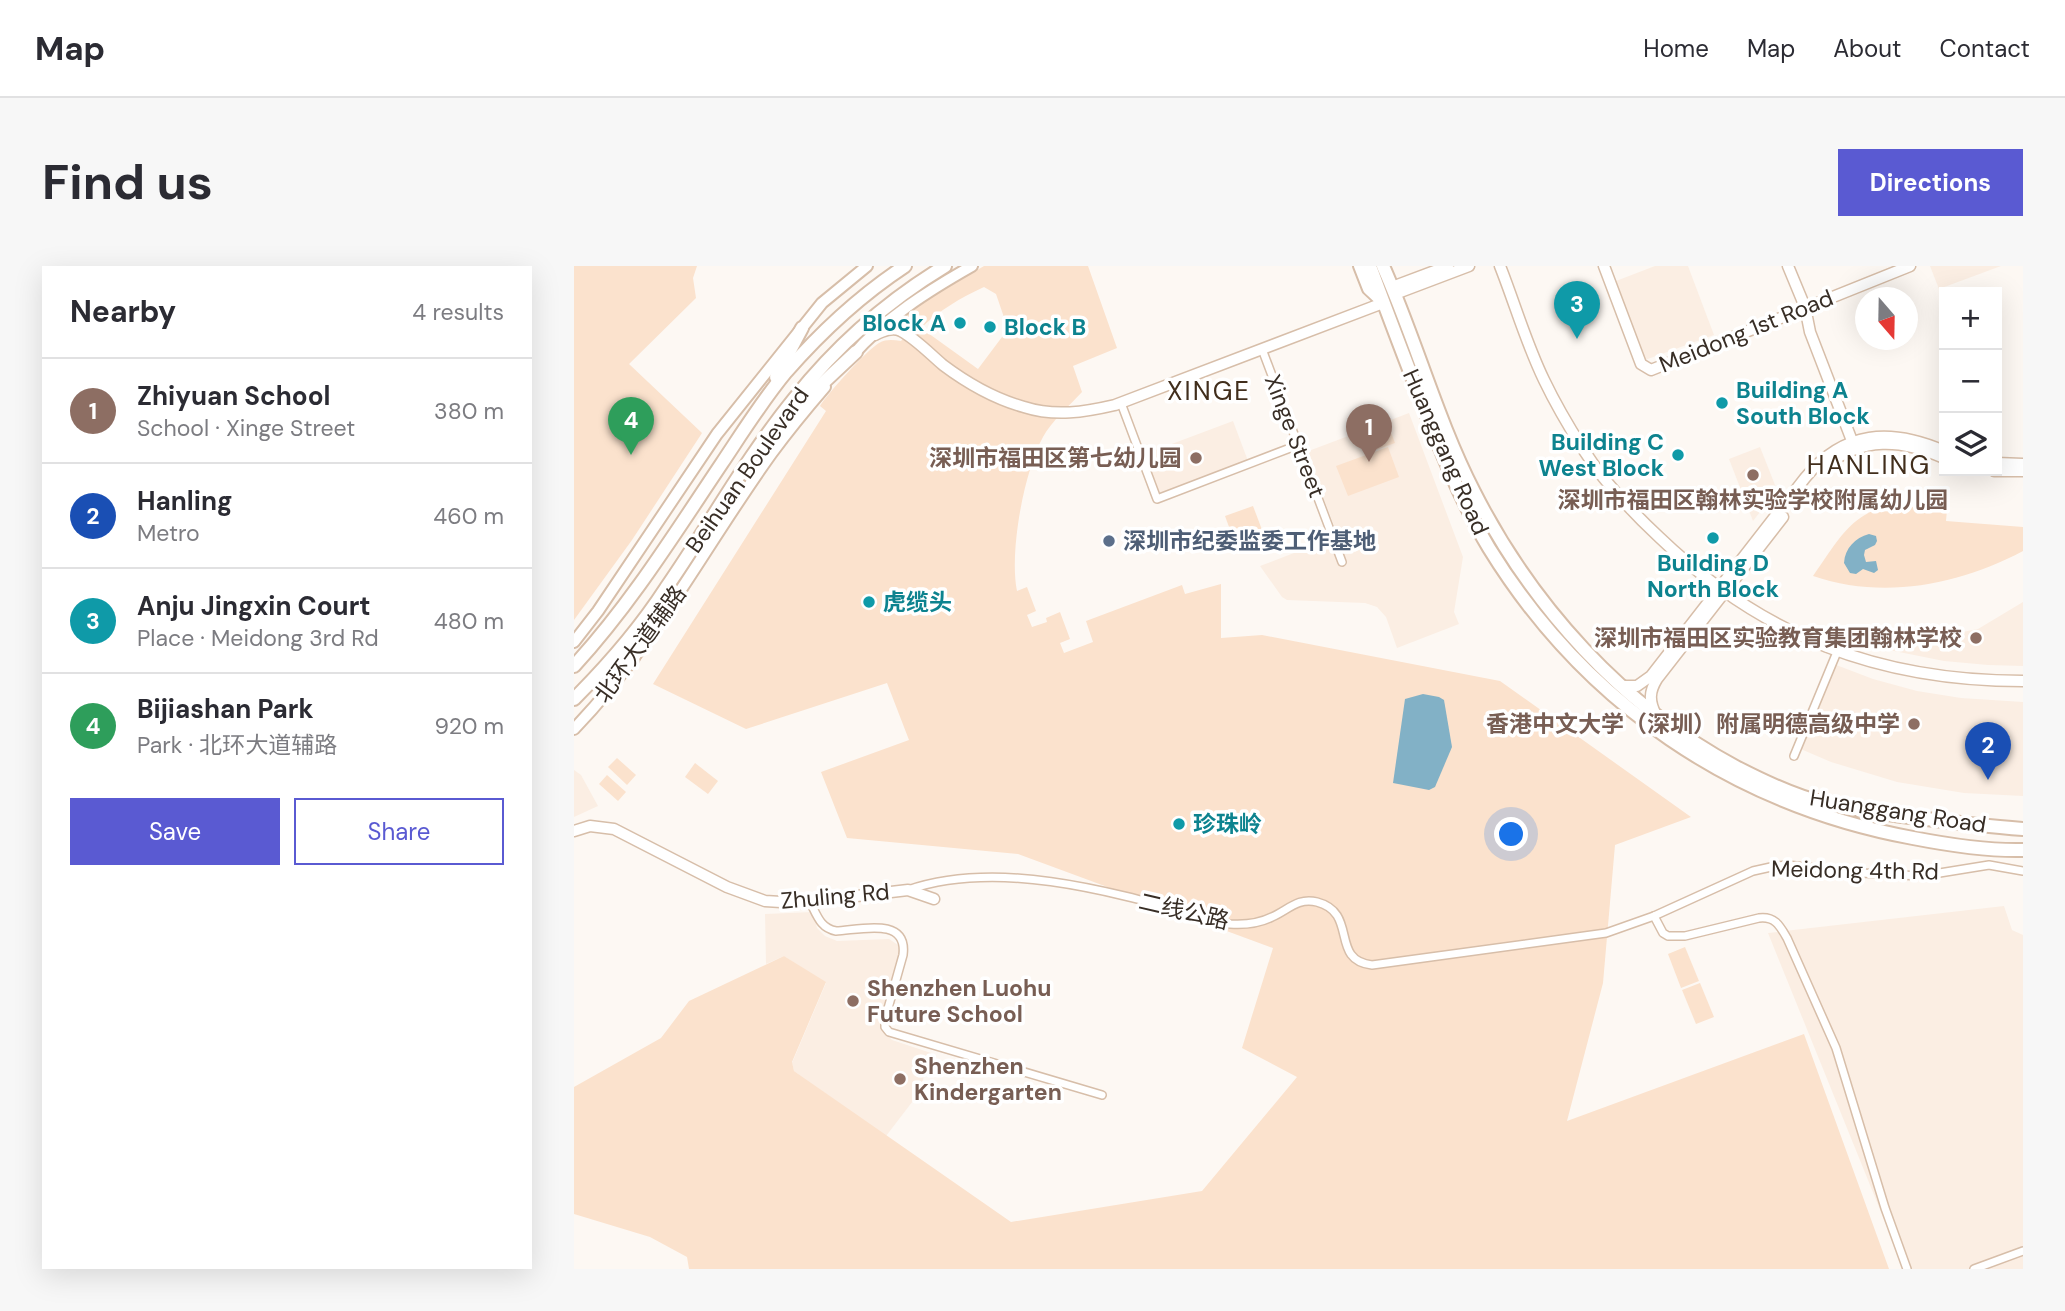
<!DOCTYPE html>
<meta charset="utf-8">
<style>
body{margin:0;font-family:"DM Sans","Noto Sans SC",sans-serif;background:#f7f7f7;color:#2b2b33}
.controls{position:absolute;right:21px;top:21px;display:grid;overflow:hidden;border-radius:0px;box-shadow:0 7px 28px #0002}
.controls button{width:63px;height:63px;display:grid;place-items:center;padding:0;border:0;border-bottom:2px solid #e1e1e2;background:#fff;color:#2b2b33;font:35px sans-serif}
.compass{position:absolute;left:1281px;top:21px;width:63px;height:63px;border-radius:50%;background:#fff;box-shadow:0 7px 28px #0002;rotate:160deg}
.you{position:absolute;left:938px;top:569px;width:24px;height:24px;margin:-18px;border:5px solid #fff;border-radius:50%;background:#1a73e8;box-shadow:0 0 0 10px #1a73e833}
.badge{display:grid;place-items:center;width:46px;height:46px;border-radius:50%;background:#5a5ad2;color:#fff;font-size:23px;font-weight:700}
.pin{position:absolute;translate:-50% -58px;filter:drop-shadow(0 2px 4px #0008)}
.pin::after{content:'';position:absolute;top:37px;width:24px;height:21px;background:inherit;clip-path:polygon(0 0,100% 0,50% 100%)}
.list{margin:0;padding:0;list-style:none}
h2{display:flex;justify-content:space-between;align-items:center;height:91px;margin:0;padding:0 28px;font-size:30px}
h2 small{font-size:23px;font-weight:400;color:#7c7c81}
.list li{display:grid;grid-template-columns:46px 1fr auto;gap:21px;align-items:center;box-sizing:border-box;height:105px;padding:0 28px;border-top:2px solid #e1e1e2}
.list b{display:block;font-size:26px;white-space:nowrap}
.list p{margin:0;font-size:23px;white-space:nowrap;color:#7c7c81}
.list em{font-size:23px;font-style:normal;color:#7c7c81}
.actions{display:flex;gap:14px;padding:21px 28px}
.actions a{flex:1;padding:16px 0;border:2px solid #5a5ad2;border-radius:0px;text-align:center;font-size:24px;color:#5a5ad2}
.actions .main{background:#5a5ad2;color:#fff}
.icon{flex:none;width:38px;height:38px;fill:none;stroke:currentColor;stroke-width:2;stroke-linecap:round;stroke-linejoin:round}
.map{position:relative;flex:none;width:1449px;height:1003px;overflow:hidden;border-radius:0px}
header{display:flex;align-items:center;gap:42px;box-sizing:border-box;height:98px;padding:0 35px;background:#fff;border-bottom:2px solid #e1e1e2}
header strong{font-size:33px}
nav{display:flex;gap:38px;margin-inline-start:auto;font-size:24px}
.intro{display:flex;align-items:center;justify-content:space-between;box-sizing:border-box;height:168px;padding:0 42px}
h1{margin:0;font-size:49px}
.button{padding:18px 32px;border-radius:0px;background:#5a5ad2;color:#fff;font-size:24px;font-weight:700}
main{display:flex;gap:42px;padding:0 42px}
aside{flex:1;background:#fff;border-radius:0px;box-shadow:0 7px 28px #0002}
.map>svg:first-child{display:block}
.built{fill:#fbeee3}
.green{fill:#fbe2cd;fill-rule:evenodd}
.water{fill:#82b1c6}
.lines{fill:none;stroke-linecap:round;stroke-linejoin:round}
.street-casing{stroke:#d7bea9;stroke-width:10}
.secondary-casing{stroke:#d7bea9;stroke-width:13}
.primary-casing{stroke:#d7bea9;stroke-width:14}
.highway-casing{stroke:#d7bea9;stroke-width:16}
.street{stroke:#fff;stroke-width:7}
.secondary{stroke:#fff;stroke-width:10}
.primary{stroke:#fff;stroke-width:10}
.highway{stroke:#fff;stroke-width:12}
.culture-dot{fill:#0f9aa8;stroke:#fff;stroke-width:2.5}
.education-dot{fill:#8d6e63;stroke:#fff;stroke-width:2.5}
.service-dot{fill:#5c6f8a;stroke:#fff;stroke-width:2.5}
.labels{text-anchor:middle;stroke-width:7;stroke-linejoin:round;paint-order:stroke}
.culture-label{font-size:23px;font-weight:bold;fill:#0d838f;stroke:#fff;text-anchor:start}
.street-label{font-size:23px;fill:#382e26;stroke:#fff}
.education-label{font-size:23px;font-weight:bold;fill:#785e54;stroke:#fff;text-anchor:end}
.service-label{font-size:23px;font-weight:bold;fill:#4e5e75;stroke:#fff;text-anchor:start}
.quarter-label{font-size:26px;letter-spacing:2px;fill:#412e1c;stroke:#fff}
</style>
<header>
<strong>Map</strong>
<nav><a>Home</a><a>Map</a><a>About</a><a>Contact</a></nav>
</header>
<div class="intro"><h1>Find us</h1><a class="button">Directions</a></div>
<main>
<aside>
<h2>Nearby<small>4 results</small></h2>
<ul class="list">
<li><span class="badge" style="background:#8d6e63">1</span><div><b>Zhiyuan School</b><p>School · Xinge Street</p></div><em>380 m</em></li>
<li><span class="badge" style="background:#1a4fb4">2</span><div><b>Hanling</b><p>Metro</p></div><em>460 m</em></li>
<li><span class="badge" style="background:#0f9aa8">3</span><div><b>Anju Jingxin Court</b><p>Place · Meidong 3rd Rd</p></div><em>480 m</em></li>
<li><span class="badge" style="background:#2e9e5b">4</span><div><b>Bijiashan Park</b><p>Park · 北环大道辅路</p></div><em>920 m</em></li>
</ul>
<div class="actions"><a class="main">Save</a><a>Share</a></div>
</aside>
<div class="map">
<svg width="1449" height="1003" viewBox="0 0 1449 1003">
<rect width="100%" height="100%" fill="#fdf8f3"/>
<g class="built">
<polygon points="1081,0 1114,0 1140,69 1071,94 1042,15"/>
<polygon points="1356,0 1427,0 1365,23"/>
<polygon points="835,147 889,291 880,346 885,358 823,382 812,351 803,341 791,337 713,334 708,331 686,300 764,270 732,186"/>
<polygon points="659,155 674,195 586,228 571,188"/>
<polygon points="1186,181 1203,224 1179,255 1155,193"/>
<polygon points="1449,336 1449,400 1414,399 1370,395 1305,382 1404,363"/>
<polygon points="1257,397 1299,413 1343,425 1387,432 1449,436 1449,530 1390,527 1323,516 1257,496 1222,481"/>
<polygon points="0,504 7,509 24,540 0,551"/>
<polygon points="1430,640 1438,664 1449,669 1449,1003 1330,1003 1194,667"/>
<polygon points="239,646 243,662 251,670 263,675 315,673 324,679 328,692 309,753 309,765 318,774 357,787 345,827 312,870 220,805 218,797 252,717 210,690 192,698 191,648"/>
</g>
<g class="green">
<polygon points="0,0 123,0 119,12 122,32 55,98 128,167 58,274 0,354"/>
<path d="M410,0H514L543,82L499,100L508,126C496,139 477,156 469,171C450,206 435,286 443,325L453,321L462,345L453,349L458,361L473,356L472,352L486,346L496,373L486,377L490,387L519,376L512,355L608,319L611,328L647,318V372L688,369L926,415L1117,551L1041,579L1029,717L993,855L1230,768L1315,1003H115L113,991L76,971L0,948V821L87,772L115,735L210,690L252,716L218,796L220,805L437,956L628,925L723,811L668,782L699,682L444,588L273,572L247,506L335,474L313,417L172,463L79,418L252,145L246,140C254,127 293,84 305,77C312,73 319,74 327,75L335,65C330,55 331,50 339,42ZM410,21L422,28L434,63L404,103L347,62C366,44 386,32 410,21Z"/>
<polygon points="815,161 821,177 793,187 787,171"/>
<polygon points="814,181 825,211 774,230 762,200"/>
<path d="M1317,239L1373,244L1372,255L1449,261V285C1385,319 1309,334 1239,310C1262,278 1276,247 1317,239Z"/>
<polygon points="679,240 690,269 662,280 651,250"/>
<polygon points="43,492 62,509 53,519 34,501"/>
<polygon points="121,497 144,515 134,528 111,511"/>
<polygon points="33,509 52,526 44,535 25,518"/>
<polygon points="1111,681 1125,715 1107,722 1094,688"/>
<polygon points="1126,717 1140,751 1122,758 1108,724"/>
</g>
<g class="water">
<path d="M1295,268L1302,270L1303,275L1301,279L1291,284L1290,289L1292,296L1302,295L1304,304L1300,307L1289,303L1282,308L1276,307L1270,297C1271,282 1281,272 1295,268Z"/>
<polygon points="849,428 865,431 870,434 878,481 861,521 855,524 819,517 831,433"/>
</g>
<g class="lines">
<g class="street-casing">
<g id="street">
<polyline points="688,83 768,296"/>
<polyline points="547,137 583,233 724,179"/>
<polyline points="1220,490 1263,386"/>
<path d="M334,624C433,590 558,632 656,658C671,659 684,658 698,651C714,644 724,631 743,636C785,647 755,694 798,699L1032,667L1080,650L1179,605L1197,601L1213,599L1287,607L1347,610L1415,599L1449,605"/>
<path d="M236,636C243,649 246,662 262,665C285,664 334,650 329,689L311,753V761L315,766L528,829"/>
<path d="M1080,650L1089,667L1094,670H1111L1185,652C1201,650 1206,660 1213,672L1262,782L1311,942L1333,1003"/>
<polyline points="1400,1003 1449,985"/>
</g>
</g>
<g class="secondary-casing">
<g id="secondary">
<path d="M926,0C941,38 952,77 970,114C981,137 995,161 1009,183C1030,216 1056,244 1085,271C1189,371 1305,415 1449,415"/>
<polyline points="1030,0 1067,98 1077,104 1336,0"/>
<polyline points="1214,0 1231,41 1236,66 1280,180"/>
<polyline points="818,21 874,0"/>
<polyline points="821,28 895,0"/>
<path d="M301,69C309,65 318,61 327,65C342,73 356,88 369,99C393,117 421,133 450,141C481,151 511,146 541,139L809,37"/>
<polyline points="1423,197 1449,198"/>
<path d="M1250,201C1289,170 1327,173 1370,192"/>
<polyline points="1420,205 1449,205"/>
<path d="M1047,420H1063L1077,410L1231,212C1270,164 1317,162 1370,185"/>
<path d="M1082,449C1075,435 1075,426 1083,413L1209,251"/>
<polyline points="0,565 16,560 40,563 153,621 191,635 223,637 334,624 360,633"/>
</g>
</g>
<g class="primary-casing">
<g id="primary">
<polyline points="785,0 794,23 809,37"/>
<path d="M278,90C311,52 354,25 398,0"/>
<polyline points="0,376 24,345 143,168 248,37 293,0"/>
<path d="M0,463C79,381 131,280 197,188C214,165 232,143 251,121"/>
</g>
</g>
<g class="highway-casing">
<g id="highway">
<path d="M796,0C812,43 828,86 845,129C865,181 886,234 915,282C1011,438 1160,539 1339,572C1375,579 1412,585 1449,584"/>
<path d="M809,0C842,74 863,154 900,226C958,340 1048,440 1162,501C1189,515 1220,530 1250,537C1275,543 1302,546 1328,550C1368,555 1408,560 1449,563"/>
<polyline points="202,111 228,62"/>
<polyline points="218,146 282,86"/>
<polyline points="57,396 75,355"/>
<path d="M0,400C57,338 101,267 148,197C168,167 188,135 212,106C247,66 287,29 331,0"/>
<path d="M0,433C34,399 66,362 92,322C135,260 172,192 220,133C263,79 313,35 371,0"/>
</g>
</g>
<use href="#street" class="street"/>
<use href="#secondary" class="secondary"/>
<use href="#primary" class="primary"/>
<use href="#highway" class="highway"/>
</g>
<g class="culture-dot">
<circle cx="386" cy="57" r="7"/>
<circle cx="416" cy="61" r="7"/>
<circle cx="1148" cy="137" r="7"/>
<circle cx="1104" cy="189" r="7"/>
<circle cx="1139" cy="272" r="7"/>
<circle cx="295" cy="336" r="7"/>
<circle cx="605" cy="558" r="7"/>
</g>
<g class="education-dot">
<circle cx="622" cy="192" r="7"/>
<circle cx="1179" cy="209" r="7"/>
<circle cx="1402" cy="372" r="7"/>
<circle cx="1340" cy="458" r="7"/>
<circle cx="279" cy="735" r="7"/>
<circle cx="326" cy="813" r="7"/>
</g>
<circle class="service-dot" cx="535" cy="275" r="7"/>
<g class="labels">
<g class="culture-label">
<text x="372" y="65" text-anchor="end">Block A</text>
<text x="430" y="69">Block B</text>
<text x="1162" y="132">Building A<tspan x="1162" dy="26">South Block</tspan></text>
<text x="1090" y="184" text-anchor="end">Building C<tspan x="1090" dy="26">West Block</tspan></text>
<text x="1139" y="305" text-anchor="middle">Building D<tspan x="1139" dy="26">North Block</tspan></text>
<text x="309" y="344">虎缆头</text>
<text x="619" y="566">珍珠岭</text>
</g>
<g class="street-label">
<text transform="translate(1172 65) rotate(-22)" y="8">Meidong 1st Road</text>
<text transform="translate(721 170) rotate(69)" y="8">Xinge Street</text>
<text transform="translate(872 186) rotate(66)" y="8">Huanggang Road</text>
<text transform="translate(173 204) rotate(-55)" y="8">Beihuan Boulevard</text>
<text transform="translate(66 378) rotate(-54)" y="8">北环大道辅路</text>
<text transform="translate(1324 545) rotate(9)" y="8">Huanggang Road</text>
<text transform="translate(1281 604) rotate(1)" y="8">Meidong 4th Rd</text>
<text transform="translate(261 630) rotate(-5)" y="8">Zhuling Rd</text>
<text transform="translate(610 645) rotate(13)" y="8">二线公路</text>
</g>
<g class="education-label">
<text x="608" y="200">深圳市福田区第七幼儿园</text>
<text x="1179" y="242" text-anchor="middle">深圳市福田区翰林实验学校附属幼儿园</text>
<text x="1388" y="380">深圳市福田区实验教育集团翰林学校</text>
<text x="1326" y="466">香港中文大学（深圳）附属明德高级中学</text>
<text x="293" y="730" text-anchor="start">Shenzhen Luohu<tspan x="293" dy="26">Future School</tspan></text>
<text x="340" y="808" text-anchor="start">Shenzhen<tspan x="340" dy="26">Kindergarten</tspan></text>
</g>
<g class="service-label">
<text x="549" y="283">深圳市纪委监委工作基地</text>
</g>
<g class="quarter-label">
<text x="635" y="134">XINGE</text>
<text x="1295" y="208">HANLING</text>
</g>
</g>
</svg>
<div class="controls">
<button>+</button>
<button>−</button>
<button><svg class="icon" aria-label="layers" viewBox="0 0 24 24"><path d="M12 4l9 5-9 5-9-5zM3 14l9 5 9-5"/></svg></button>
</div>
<svg class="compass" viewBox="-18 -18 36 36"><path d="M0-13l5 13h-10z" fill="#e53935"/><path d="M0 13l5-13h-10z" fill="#7c7c81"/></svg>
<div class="you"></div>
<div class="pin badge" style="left:795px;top:196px;background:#8d6e63">1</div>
<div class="pin badge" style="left:1414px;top:514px;background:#1a4fb4">2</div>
<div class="pin badge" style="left:1003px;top:73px;background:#0f9aa8">3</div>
<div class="pin badge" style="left:57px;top:189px;background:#2e9e5b">4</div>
</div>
</main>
